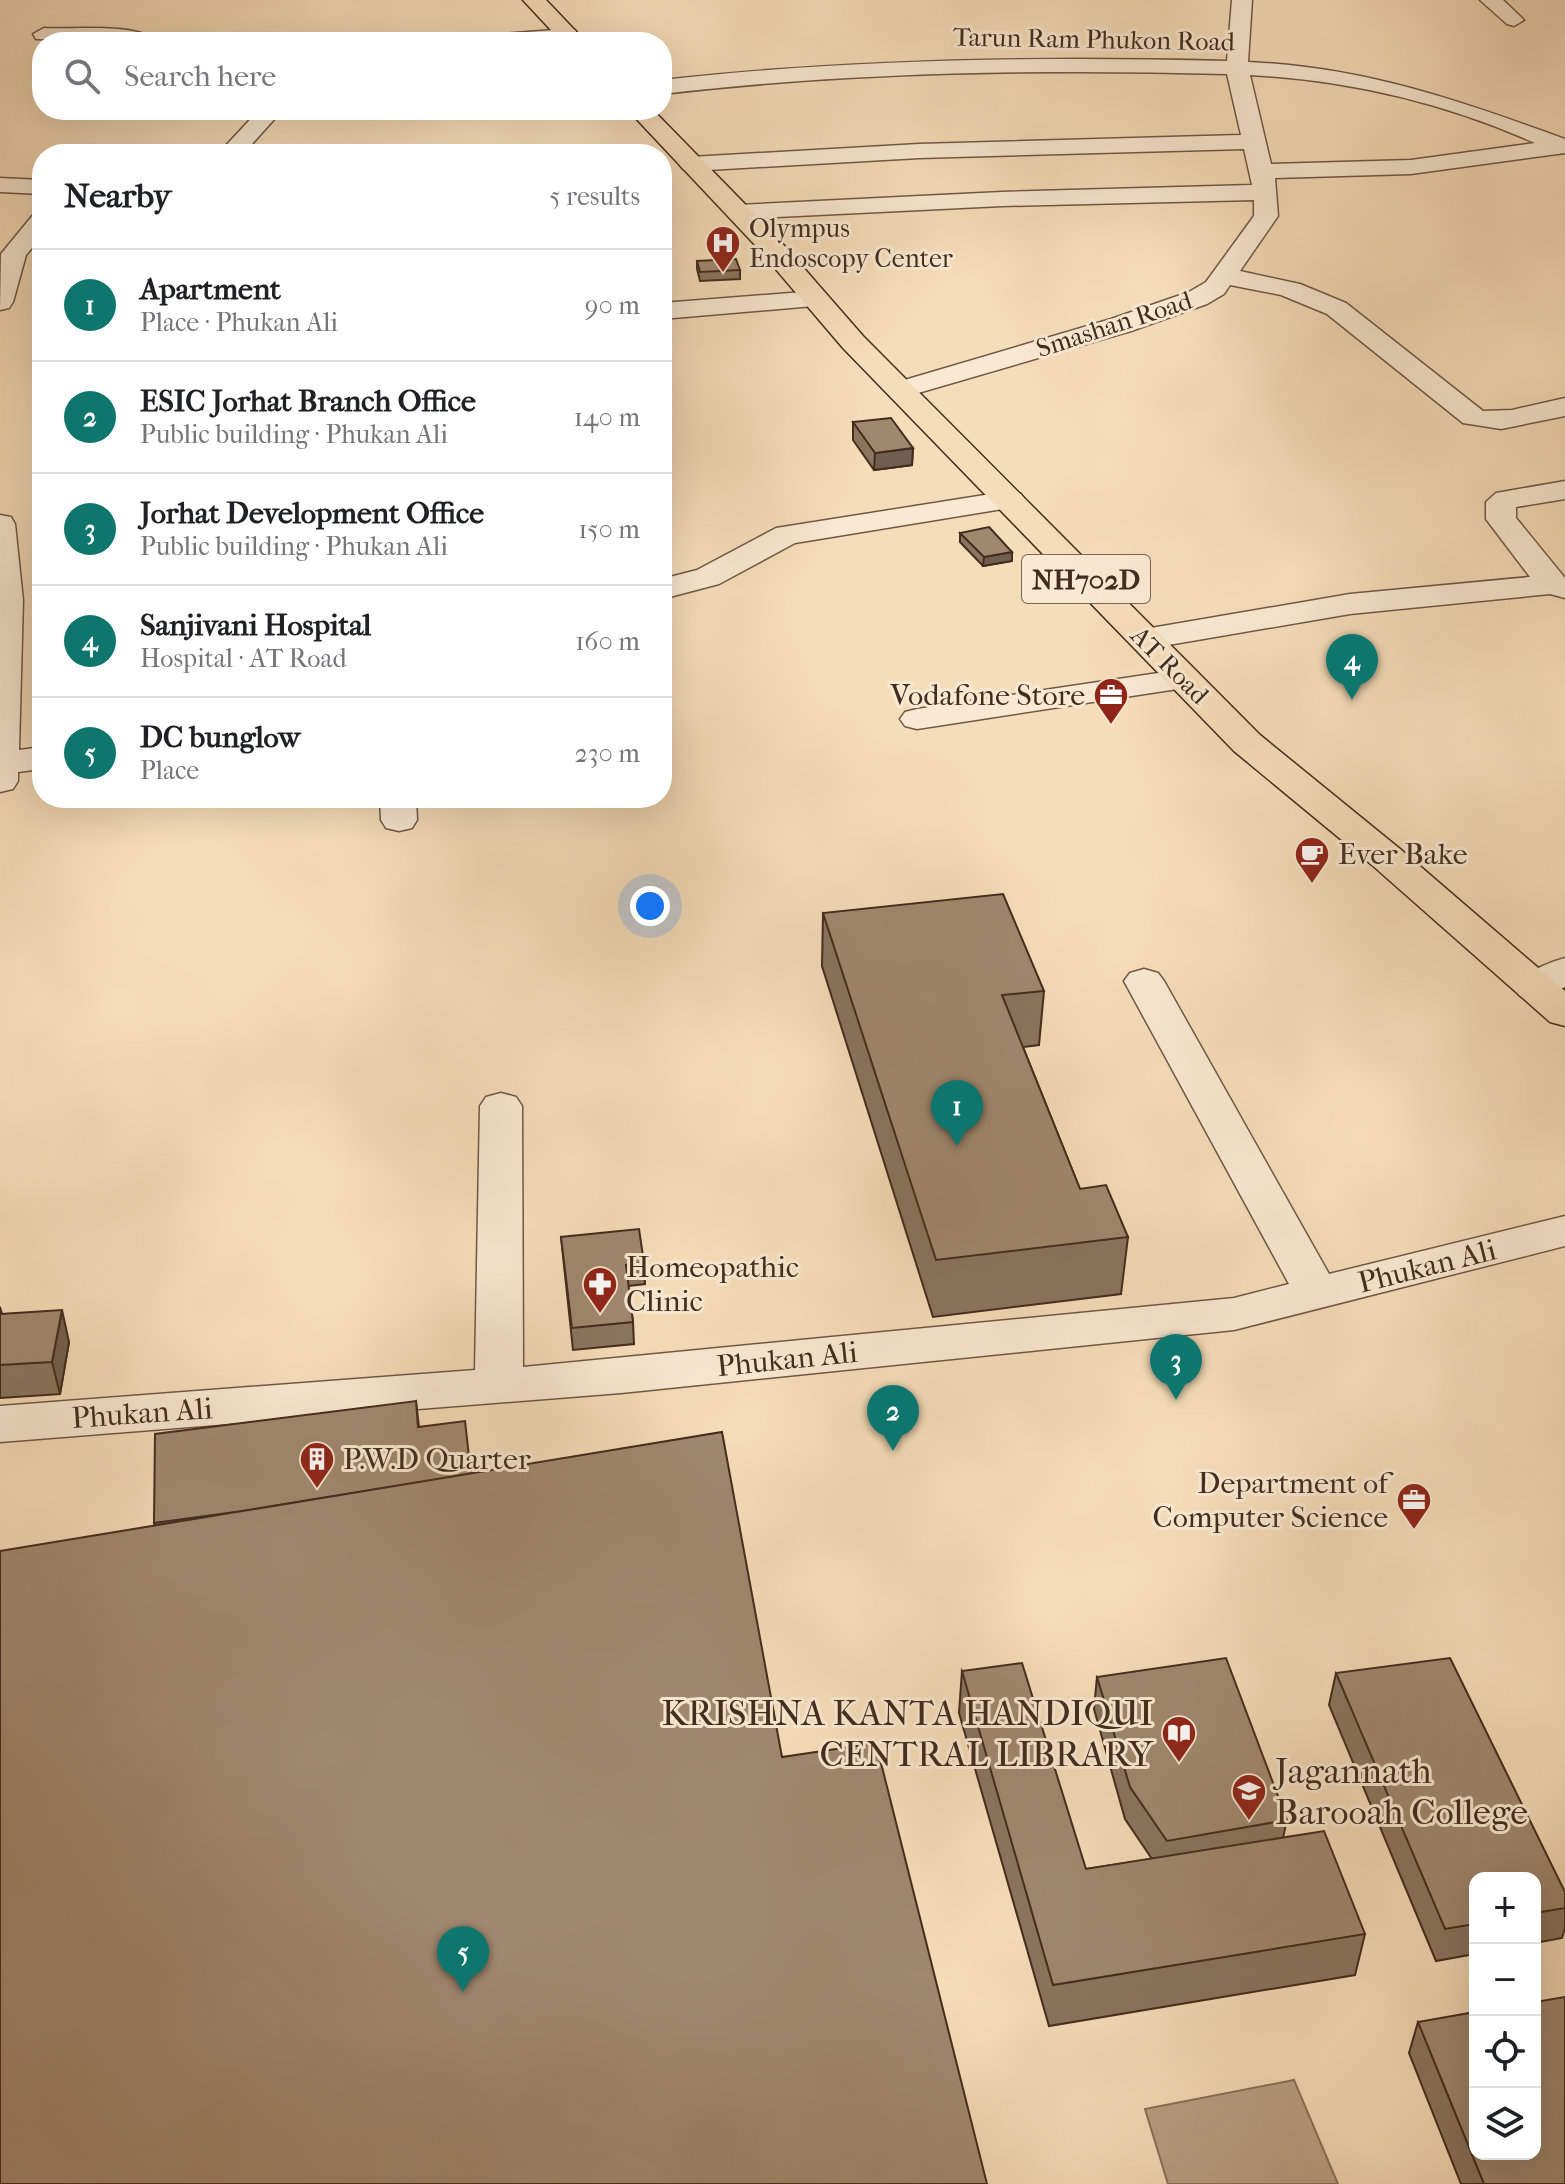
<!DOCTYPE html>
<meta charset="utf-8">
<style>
body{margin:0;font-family:"IM FELL French Canon",serif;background:#f6f6f6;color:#202124}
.controls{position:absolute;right:24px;bottom:24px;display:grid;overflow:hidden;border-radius:16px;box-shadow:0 8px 32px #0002}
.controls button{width:72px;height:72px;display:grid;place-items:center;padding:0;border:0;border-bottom:2px solid #e0e0e0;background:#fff;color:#202124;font:40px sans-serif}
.you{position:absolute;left:650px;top:906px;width:28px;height:28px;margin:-20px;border:6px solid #fff;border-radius:50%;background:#1a73e8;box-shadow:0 0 0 12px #1a73e833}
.badge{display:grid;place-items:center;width:52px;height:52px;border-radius:50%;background:#0f766e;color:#fff;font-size:26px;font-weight:700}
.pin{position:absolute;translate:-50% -66px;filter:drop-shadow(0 2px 4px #0008)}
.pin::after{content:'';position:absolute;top:42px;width:28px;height:24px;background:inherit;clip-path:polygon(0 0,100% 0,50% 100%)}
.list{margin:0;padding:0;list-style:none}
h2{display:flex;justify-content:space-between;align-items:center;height:104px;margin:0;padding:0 32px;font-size:34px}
h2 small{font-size:26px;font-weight:400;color:#757577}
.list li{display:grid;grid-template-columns:52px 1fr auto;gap:24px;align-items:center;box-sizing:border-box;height:112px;padding:0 32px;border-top:2px solid #e0e0e0}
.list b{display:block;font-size:30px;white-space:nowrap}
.list p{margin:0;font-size:26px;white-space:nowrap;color:#757577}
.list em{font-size:26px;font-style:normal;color:#757577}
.icon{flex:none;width:44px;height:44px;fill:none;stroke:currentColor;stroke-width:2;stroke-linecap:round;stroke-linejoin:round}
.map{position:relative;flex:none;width:1565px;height:2184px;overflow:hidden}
.search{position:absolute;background:#fff;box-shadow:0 8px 32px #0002;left:32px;top:32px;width:640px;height:88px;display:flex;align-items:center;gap:20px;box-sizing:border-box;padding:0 28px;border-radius:32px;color:#757577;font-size:30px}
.panel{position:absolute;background:#fff;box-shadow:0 8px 32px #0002;left:32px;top:144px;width:640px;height:664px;border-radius:32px}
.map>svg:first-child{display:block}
.water{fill:#b9a084;stroke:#8a715b;stroke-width:2}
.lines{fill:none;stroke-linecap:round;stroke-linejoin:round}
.minor-casing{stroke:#705845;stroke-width:3}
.highway-casing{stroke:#432b1e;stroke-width:3}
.minor{fill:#f9e9d2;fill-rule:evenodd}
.highway{fill:#f6ddb9;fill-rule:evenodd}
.wall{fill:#8a755f;stroke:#432b1e;stroke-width:2}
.shaded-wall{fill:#705f4e;stroke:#432b1e;stroke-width:2}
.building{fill:#a0886f;stroke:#432b1e;stroke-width:2}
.labels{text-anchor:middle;stroke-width:6;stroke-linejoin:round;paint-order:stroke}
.far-street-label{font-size:26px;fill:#432b1e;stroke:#f9e9d2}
.far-poi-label{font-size:26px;fill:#432b1e;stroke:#f9e9d2;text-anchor:start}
.shield{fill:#f9e9d2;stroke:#7a6454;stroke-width:2}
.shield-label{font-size:28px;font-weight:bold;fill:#432b1e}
.poi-label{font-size:30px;fill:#432b1e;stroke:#f9e9d2;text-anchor:start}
.street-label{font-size:30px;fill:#432b1e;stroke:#f9e9d2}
.near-poi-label{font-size:36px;fill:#432b1e;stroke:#f9e9d2;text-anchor:end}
</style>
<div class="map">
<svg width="1565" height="2184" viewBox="0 0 1565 2184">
<rect width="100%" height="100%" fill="#f6ddb9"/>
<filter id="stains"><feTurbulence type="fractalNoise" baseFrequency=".0025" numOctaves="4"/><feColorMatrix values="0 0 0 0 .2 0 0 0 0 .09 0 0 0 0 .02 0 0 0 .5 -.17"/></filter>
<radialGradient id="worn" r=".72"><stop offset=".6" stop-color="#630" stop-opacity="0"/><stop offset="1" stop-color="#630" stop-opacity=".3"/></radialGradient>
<polygon class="water" points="1294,2080 1338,2184 1168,2184 1145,2109"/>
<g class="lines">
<g class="minor-casing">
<g id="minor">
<path d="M1232,0H1252L1248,62C1363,67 1458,100 1565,139V153L1411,174L1275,178L1278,216L1240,271L1300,284L1346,303L1483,411L1512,410L1565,398V416L1501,429L1463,423L1327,314L1281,295L1230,285L1224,294L1207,304L1131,331L901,398L891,396L887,390L891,384L1111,319L1189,292L1206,282L1254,216V200L1002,206L738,219L729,217L726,212L729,207L738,205L1002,192L1252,185L1244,149L919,158L691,171L683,169L679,164L683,159L691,157L919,144L1241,135L1227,74C1038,69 850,72 662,94V80C850,59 1038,56 1227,61ZM1250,75C1348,80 1445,103 1535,143L1411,160L1271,164Z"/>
<polygon points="1480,0 1503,0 1524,20 1514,26 1507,24"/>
<path d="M44,28C70,30 140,22 157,42L36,39L33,34Z"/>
<polygon points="567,29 575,30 578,35 575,40 464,42 475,36"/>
<polygon points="259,110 275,110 278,115 243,154 218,154"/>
<polygon points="0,178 42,180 42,194 0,192"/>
<polygon points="42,213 42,236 26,255 13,302 9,308 0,310 1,254 33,215"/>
<polygon points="816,291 825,293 829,299 825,305 662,319 662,303"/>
<polygon points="1565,481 1565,499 1516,507 1516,518 1565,578 1565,598 1550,594 1350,614 1145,649 1133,646 1128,639 1133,632 1145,629 1350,594 1530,577 1486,519 1486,502 1496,493"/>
<polygon points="1010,491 1021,494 1025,500 1021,506 795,543 719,584 662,599 662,579 697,570 776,528"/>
<polygon points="0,515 11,517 15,524 23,600 19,750 42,747 42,769 18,772 18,781 13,789 0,792"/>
<polygon points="1185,669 1197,672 1202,679 1197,686 917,729 905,726 900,719 905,712 917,709"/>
<polygon points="380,798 416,798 417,820 412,828 399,831 386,828 381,820"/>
<path d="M1565,958V987L1534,1000L1520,996L1514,988C1525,972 1547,963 1565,958Z"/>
<polygon points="1144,969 1158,973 1164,981 1329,1274 1565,1216 1565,1246 1234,1330 621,1393 0,1442 0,1406 475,1370 480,1106 486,1097 501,1093 516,1097 522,1106 523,1367 1234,1298 1289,1284 1124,981 1130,973"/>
</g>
</g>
<g class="highway-casing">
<g id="highway">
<polygon points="523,0 546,0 586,42 562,42"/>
<polygon points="628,110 653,110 774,234 863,336 1260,735 1400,849 1565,991 1565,1026 1550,1022 1372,865 1234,751 843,348 756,246"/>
</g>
</g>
<use href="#minor" class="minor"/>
<use href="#highway" class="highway"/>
</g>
<g class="wall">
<polygon points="697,261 740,270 740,279 700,281 697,269"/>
<polygon points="853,422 913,448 912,465 874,470 853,440"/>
<polygon points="960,533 1012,552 1012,561 983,566 960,542"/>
<polygon points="823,913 1044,991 1039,1045 1023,1047 1080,1189 1128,1237 1121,1294 933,1317 822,966"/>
<polygon points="561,1237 644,1263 645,1284 628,1286 633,1322 634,1344 573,1350"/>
<polygon points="0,1307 2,1314 69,1342 60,1394 0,1398"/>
<polygon points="416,1401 419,1427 782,1757 155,1526 154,1523"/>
<polygon points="962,1671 1086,1869 1152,1859 1125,1819 1094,1709 1097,1677 1287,1820 1283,1838 1365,1934 1355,1975 1049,2026 959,1713"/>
<polygon points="1336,1673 1565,1892 1565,1928 1562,1938 1535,1943 1535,1878 1475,1878 1475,1954 1436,1961 1329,1705"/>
<polygon points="1418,2022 1565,2184 1461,2184 1409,2053"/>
</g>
<g class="shaded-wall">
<polygon points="913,448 912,465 874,470 875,453"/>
<polygon points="1012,552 1012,561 983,566 984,557"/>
<polygon points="62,1310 69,1342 60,1394 52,1362"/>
</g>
<g class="building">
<polygon points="736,259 740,270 700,272 697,261"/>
<polygon points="891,418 913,448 875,453 853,422"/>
<polygon points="989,527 1012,552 984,557 960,533"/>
<polygon points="1003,894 1044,991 1002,995 1080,1189 1106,1185 1128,1237 936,1260 823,913"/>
<polygon points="639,1229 644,1263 626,1265 633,1322 572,1328 561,1237"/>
<polygon points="62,1310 52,1362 0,1365 0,1314"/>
<polygon points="416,1401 418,1427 465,1421 471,1474 243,1511 154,1523 155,1434"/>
<polygon points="722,1432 782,1757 876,1743 987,2184 0,2184 0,1551"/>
<polygon points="1226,1658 1287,1820 1167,1841 1130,1787 1097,1677"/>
<polygon points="1450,1658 1565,1892 1565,1908 1535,1913 1535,1878 1475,1878 1475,1924 1445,1929 1336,1673"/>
<polygon points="1022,1663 1086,1869 1324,1831 1365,1934 1053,1985 962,1671"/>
<polygon points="1565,1997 1565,2184 1484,2184 1418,2022 1475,2012 1475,2154 1535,2154 1535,2002"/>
</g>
<defs>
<g id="hospital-pin" transform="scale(1.8)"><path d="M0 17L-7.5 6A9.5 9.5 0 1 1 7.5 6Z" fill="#8f2418" stroke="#f9e9d2"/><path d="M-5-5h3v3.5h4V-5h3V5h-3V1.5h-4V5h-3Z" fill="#fff"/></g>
<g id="office-pin" transform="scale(1.8)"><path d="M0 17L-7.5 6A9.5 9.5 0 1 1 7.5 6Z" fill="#8f2418" stroke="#f9e9d2"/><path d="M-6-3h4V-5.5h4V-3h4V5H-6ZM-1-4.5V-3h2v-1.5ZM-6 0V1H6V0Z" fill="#fff"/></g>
<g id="cafe-pin" transform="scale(1.8)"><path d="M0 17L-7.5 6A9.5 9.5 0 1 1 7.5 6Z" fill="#8f2418" stroke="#f9e9d2"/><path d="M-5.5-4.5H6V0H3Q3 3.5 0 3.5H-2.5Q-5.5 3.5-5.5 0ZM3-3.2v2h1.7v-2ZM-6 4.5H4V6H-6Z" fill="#fff"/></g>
<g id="pharmacy-pin" transform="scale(1.8)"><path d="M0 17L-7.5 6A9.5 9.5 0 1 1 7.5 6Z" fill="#8f2418" stroke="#f9e9d2"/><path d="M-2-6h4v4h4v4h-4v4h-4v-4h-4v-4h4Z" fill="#fff"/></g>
<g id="building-pin" transform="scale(1.8)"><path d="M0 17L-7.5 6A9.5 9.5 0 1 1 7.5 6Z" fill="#8f2418" stroke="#f9e9d2"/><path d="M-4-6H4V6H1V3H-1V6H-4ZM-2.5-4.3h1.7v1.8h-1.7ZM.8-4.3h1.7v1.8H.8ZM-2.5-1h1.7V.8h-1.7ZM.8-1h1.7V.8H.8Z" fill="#fff"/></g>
<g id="library-pin" transform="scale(1.8)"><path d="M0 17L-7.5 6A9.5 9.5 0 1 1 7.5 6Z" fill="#8f2418" stroke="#f9e9d2"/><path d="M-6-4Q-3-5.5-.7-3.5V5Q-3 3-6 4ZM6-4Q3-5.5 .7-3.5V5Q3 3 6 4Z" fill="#fff"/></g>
<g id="university-pin" transform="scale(1.8)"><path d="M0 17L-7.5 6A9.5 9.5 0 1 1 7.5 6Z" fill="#8f2418" stroke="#f9e9d2"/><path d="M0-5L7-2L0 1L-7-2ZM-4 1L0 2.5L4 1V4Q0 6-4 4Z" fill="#fff"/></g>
</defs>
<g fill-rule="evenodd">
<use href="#hospital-pin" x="723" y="243"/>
<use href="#office-pin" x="1111" y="695"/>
<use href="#cafe-pin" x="1312" y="854"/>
<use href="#pharmacy-pin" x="600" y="1284"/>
<use href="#building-pin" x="317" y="1459"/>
<use href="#office-pin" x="1414" y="1500"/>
<use href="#library-pin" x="1179" y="1733"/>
<use href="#university-pin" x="1249" y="1791"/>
</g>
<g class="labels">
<g class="far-street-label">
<text transform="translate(1094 39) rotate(1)" y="9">Tarun Ram Phukon Road</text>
<text transform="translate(1114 324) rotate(-18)" y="9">Smashan Road</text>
<text transform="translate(1170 665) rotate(45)" y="9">AT Road</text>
</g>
<g class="far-poi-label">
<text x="749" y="237">Olympus<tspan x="749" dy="30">Endoscopy Center</tspan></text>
</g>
<rect class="shield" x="1022" y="555" width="128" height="48" rx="6"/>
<g class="shield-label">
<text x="1086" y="589">NH702D</text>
</g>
<g class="poi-label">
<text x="1085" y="705" text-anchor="end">Vodafone Store</text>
<text x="1338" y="864">Ever Bake</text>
<text x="626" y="1277">Homeopathic<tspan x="626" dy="34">Clinic</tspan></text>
<text x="343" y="1469">P.W.D Quarter</text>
<text x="1388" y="1493" text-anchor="end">Department of<tspan x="1388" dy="34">Computer Science</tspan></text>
</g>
<g class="street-label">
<text transform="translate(1427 1266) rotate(-14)" y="10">Phukan Ali</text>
<text transform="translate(787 1359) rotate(-6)" y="10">Phukan Ali</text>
<text transform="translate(142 1413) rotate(-4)" y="10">Phukan Ali</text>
</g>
<g class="near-poi-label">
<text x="1153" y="1725">KRISHNA KANTA HANDIQUI<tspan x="1153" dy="41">CENTRAL LIBRARY</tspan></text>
<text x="1275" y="1783" text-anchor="start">Jagannath<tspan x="1275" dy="41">Barooah College</tspan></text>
</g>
</g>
<rect width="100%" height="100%" filter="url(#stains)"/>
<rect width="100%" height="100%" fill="url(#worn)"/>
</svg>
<div class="controls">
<button>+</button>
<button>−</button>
<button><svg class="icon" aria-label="locate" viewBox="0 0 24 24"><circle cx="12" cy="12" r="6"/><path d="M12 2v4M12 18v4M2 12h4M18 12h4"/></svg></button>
<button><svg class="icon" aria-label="layers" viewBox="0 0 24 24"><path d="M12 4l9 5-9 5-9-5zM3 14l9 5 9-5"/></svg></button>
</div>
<div class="you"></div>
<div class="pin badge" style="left:957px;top:1146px">1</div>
<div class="pin badge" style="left:893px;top:1451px">2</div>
<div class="pin badge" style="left:1176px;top:1400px">3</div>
<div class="pin badge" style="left:1352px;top:700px">4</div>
<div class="pin badge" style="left:463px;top:1992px">5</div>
<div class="search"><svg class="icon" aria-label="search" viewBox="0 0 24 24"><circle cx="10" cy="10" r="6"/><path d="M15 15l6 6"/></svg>Search here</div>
<section class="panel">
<h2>Nearby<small>5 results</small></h2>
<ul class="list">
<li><span class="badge">1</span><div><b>Apartment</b><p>Place · Phukan Ali</p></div><em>90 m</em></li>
<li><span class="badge">2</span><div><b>ESIC Jorhat Branch Office</b><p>Public building · Phukan Ali</p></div><em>140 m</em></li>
<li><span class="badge">3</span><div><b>Jorhat Development Office</b><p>Public building · Phukan Ali</p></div><em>150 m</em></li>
<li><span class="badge">4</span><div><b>Sanjivani Hospital</b><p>Hospital · AT Road</p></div><em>160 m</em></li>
<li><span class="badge">5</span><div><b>DC bunglow</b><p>Place</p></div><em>230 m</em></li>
</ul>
</section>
</div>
